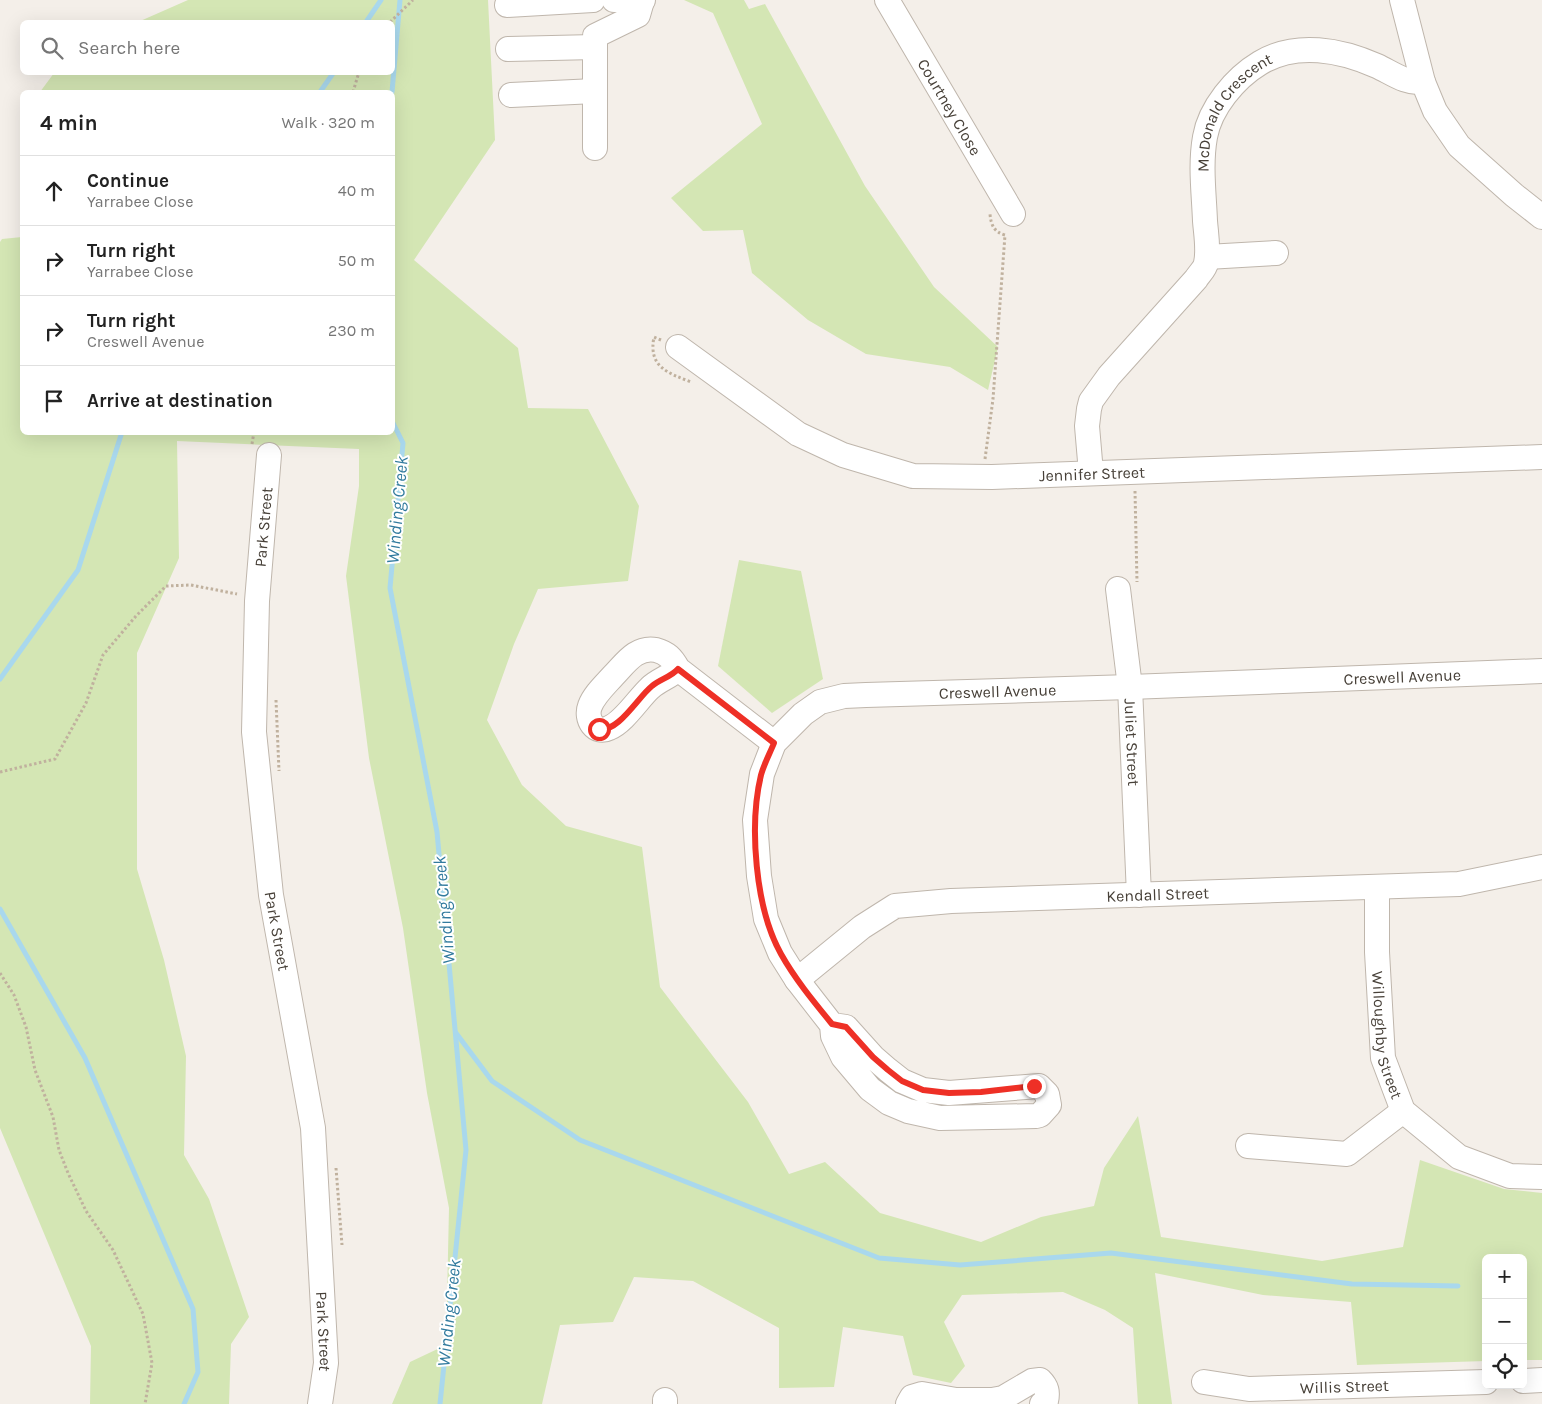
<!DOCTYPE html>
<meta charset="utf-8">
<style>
body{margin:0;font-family:Karla,sans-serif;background:#f2f2f2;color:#222}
.controls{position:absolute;right:15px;bottom:15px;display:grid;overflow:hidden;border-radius:8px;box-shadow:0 5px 20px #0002}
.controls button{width:45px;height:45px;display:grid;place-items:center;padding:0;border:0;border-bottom:1px solid #e0e0e0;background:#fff;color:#222;font:25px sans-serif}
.stop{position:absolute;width:15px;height:15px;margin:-11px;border:4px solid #ee3026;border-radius:50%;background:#fff}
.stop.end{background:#ee3026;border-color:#fff;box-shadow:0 1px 5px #0008}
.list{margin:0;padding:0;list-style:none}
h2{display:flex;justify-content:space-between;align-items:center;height:65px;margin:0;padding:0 20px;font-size:21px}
h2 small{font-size:16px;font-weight:400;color:#767676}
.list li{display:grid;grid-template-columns:32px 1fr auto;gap:15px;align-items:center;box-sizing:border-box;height:70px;padding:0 20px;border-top:1px solid #e0e0e0}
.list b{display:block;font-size:19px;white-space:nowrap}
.list p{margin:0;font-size:16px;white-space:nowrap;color:#767676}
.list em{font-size:16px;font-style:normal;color:#767676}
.icon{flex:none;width:28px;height:28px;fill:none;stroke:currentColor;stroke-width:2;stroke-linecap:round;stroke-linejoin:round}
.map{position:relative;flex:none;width:1542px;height:1404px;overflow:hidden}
.search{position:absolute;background:#fff;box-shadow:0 5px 20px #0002;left:20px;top:20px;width:375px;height:55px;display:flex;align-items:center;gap:12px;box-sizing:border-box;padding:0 18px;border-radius:8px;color:#767676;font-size:19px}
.panel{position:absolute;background:#fff;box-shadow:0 5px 20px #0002;left:20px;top:90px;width:375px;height:345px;border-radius:8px}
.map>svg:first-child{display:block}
.green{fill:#d4e6b4}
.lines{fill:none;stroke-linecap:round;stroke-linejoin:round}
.stream{stroke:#a9d8ed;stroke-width:5}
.minor-casing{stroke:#bfb6ac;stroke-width:26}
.path{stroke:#c0b19e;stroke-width:3;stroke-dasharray:2.5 2.5;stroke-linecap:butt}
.minor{stroke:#fff;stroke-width:24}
.route{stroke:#ee3026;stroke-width:6}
.labels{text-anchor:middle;stroke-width:4;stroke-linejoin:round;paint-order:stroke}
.street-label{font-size:16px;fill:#474038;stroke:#fff}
.water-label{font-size:18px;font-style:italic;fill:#327b9e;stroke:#fff}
</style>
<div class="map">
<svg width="1542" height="1404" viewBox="0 0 1542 1404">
<rect width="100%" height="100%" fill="#f4efe9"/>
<g class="green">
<polygon points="188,0 488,0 495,140 414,260 518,348 528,408 588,409 639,506 628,581 538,589 514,644 487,720 522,785 566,826 642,847 660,987 748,1102 789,1174 825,1162 880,1213 981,1242 1041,1217 1094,1206 1104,1168 1138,1116 1161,1237 1322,1261 1403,1247 1420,1160 1504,1189 1542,1193 1542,1360 1523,1360 1523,1258 1486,1258 1486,1361 1357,1365 1351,1302 1263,1295 1155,1273 1172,1404 1138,1404 1133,1328 1105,1310 1063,1292 962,1295 944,1322 965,1366 951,1383 913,1375 903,1336 843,1327 834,1387 779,1388 779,1328 693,1281 634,1277 613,1322 560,1325 542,1404 392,1404 410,1362 446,1345 449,1208 427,1093 403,928 369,758 346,576 359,486 359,449 177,441 179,558 137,653 137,869 164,960 186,1056 184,1155 209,1199 249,1317 231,1344 229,1404 90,1404 91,1346 0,1128 0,242 2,239 22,237 22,432 392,432 392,92 40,92 54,73 392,72 392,22 138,22"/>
<polygon points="684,0 744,0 749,9 765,4 865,186 934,287 998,347 988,390 950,367 866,354 808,320 752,273 743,230 703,231 671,198 762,124 713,13"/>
<polygon points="739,560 801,571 823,679 772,713 718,666"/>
</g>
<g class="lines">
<g class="stream">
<polyline points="366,22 381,0"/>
<polyline points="320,92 334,72"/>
<polyline points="392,92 400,0"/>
<polyline points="392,421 403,443 390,588 437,832 466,1150 440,1404"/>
<polyline points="0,679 78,570 122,432"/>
<polyline points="0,909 85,1058 193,1309 198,1372 184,1404"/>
<polyline points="456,1033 492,1081 580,1140 879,1258 960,1265 1111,1253 1352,1284 1458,1286"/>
</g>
<g class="minor-casing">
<g id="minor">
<polyline points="614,0 643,0"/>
<path id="s1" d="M887,0L1013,214"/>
<polyline points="1402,0 1423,82"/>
<polyline points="507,5 593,0"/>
<polyline points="508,49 595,47"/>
<polyline points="511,95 595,91"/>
<polyline points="595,148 595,36 638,15 642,1"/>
<polyline points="1207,257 1276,253"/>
<path id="s2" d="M678,347L798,434L843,455L913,476L992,477L1542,457"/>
<path id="s3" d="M269,455L257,601L254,732L271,895L313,1128L326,1363L320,1404"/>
<path id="s4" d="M1091,473L1087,426L1089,409L1091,401L1109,376L1196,279C1199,274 1205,269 1206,263C1209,250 1206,234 1205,221C1204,194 1200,165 1205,137C1210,108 1235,78 1260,63C1296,41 1341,50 1377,66C1392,73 1406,84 1423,82L1435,111L1459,146L1514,195L1542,217"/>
<path id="s5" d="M1118,589L1130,687L1139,895"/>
<path d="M678,669C670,677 658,680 650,688C638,699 624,722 609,728C595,735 585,719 590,706C594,695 605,685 613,676C625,664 636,646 656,650C667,653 672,658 678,669L774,743"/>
<path id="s6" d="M1377,888V952L1383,1058L1403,1111L1459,1157L1510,1176L1542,1177"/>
<path id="s7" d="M797,980L862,927L895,906L951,901L1459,884L1542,867"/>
<path id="s8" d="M832,1025L846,1027L873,1057L888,1070L902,1081L923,1090L949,1093L1039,1086L1047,1094L1049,1105L1040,1115L1036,1116L940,1118L908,1111L889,1103L870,1089L843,1057L833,1036L832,1025L797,980L780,953L766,919L759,876L755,820L762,774L774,743L803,714L820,702L844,696L866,695L1130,687L1542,671"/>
<polyline points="1248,1146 1347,1154 1403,1111"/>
<polyline points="1523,1381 1542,1380"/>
<path id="s9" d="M1204,1382L1249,1389L1486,1382"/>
<polyline points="665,1400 665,1404"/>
<path d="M908,1404L912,1397L922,1394L956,1400H992L1003,1398L1032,1381L1040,1380C1047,1387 1048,1392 1046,1401L1042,1404"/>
</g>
</g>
<g class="path">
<polyline points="390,22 413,0"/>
<polyline points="353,92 359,72"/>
<path d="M661,340L654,337C648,367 668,373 691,382"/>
<polyline points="252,444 254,432"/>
<path d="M985,459L993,399L1005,235C994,232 991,225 990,214"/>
<polyline points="1135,491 1137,582"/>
<polyline points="276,700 279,771"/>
<polyline points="0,772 55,759 86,703 103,655 136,616 166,586 191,585 237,594"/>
<polyline points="0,973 14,995 26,1027 35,1070 53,1117 59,1150 68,1173 86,1211 113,1250 143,1314 152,1363 145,1404"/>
<polyline points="336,1168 342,1245"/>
</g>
<use href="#minor" class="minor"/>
</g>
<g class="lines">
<path class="route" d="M599,729C618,733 638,697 652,686C660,679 671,677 678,669L774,743C770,753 764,764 761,775C749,825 755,908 781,954C795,979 814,1002 832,1024L846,1027L873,1057L888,1070L902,1081L923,1090L949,1093L981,1092L1034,1086"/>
</g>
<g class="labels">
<g class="street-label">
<text dy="6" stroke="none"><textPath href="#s1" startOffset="124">Courtney Close</textPath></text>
<text dy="6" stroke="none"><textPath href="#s4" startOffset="415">McDonald Crescent</textPath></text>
<text dy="6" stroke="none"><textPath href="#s2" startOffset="450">Jennifer Street</textPath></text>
<text transform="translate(263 527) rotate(-85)" y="6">Park Street</text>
<text dy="6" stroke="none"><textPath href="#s8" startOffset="1471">Creswell Avenue</textPath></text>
<text dy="6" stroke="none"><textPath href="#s8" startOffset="1066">Creswell Avenue</textPath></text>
<text dy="6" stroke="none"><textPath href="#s5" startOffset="154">Juliet Street</textPath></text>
<text dy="6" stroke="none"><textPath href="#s7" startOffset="386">Kendall Street</textPath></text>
<text dy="6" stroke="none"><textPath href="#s3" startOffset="478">Park Street</textPath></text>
<text dy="6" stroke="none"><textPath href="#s6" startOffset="148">Willoughby Street</textPath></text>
<text dy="6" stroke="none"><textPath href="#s3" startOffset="882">Park Street</textPath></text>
<text dy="6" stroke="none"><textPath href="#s9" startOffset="141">Willis Street</textPath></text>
</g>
<g class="water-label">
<text transform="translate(397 510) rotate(-85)" y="6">Winding Creek</text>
<text transform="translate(444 910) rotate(-95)" y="6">Winding Creek</text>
<text transform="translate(449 1313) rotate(-84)" y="6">Winding Creek</text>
</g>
</g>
</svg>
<div class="controls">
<button>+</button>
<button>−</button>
<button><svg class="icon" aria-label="locate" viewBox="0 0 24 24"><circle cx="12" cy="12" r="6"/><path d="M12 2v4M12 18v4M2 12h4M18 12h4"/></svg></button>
</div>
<div class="stop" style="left:599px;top:729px"></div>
<div class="stop end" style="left:1034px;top:1086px"></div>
<div class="search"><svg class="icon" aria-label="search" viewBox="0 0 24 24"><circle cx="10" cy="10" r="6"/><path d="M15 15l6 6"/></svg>Search here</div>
<section class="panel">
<h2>4 min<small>Walk · 320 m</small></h2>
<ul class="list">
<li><svg class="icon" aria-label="ahead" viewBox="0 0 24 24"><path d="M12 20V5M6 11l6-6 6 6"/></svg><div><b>Continue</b><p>Yarrabee Close</p></div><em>40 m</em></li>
<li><svg class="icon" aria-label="right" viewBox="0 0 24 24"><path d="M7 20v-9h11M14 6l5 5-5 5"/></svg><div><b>Turn right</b><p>Yarrabee Close</p></div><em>50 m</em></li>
<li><svg class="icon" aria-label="right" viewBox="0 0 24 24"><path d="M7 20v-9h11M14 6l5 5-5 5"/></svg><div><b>Turn right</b><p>Creswell Avenue</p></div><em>230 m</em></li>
<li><svg class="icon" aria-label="arrive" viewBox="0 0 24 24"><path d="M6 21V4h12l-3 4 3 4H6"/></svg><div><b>Arrive at destination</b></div></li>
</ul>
</section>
</div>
